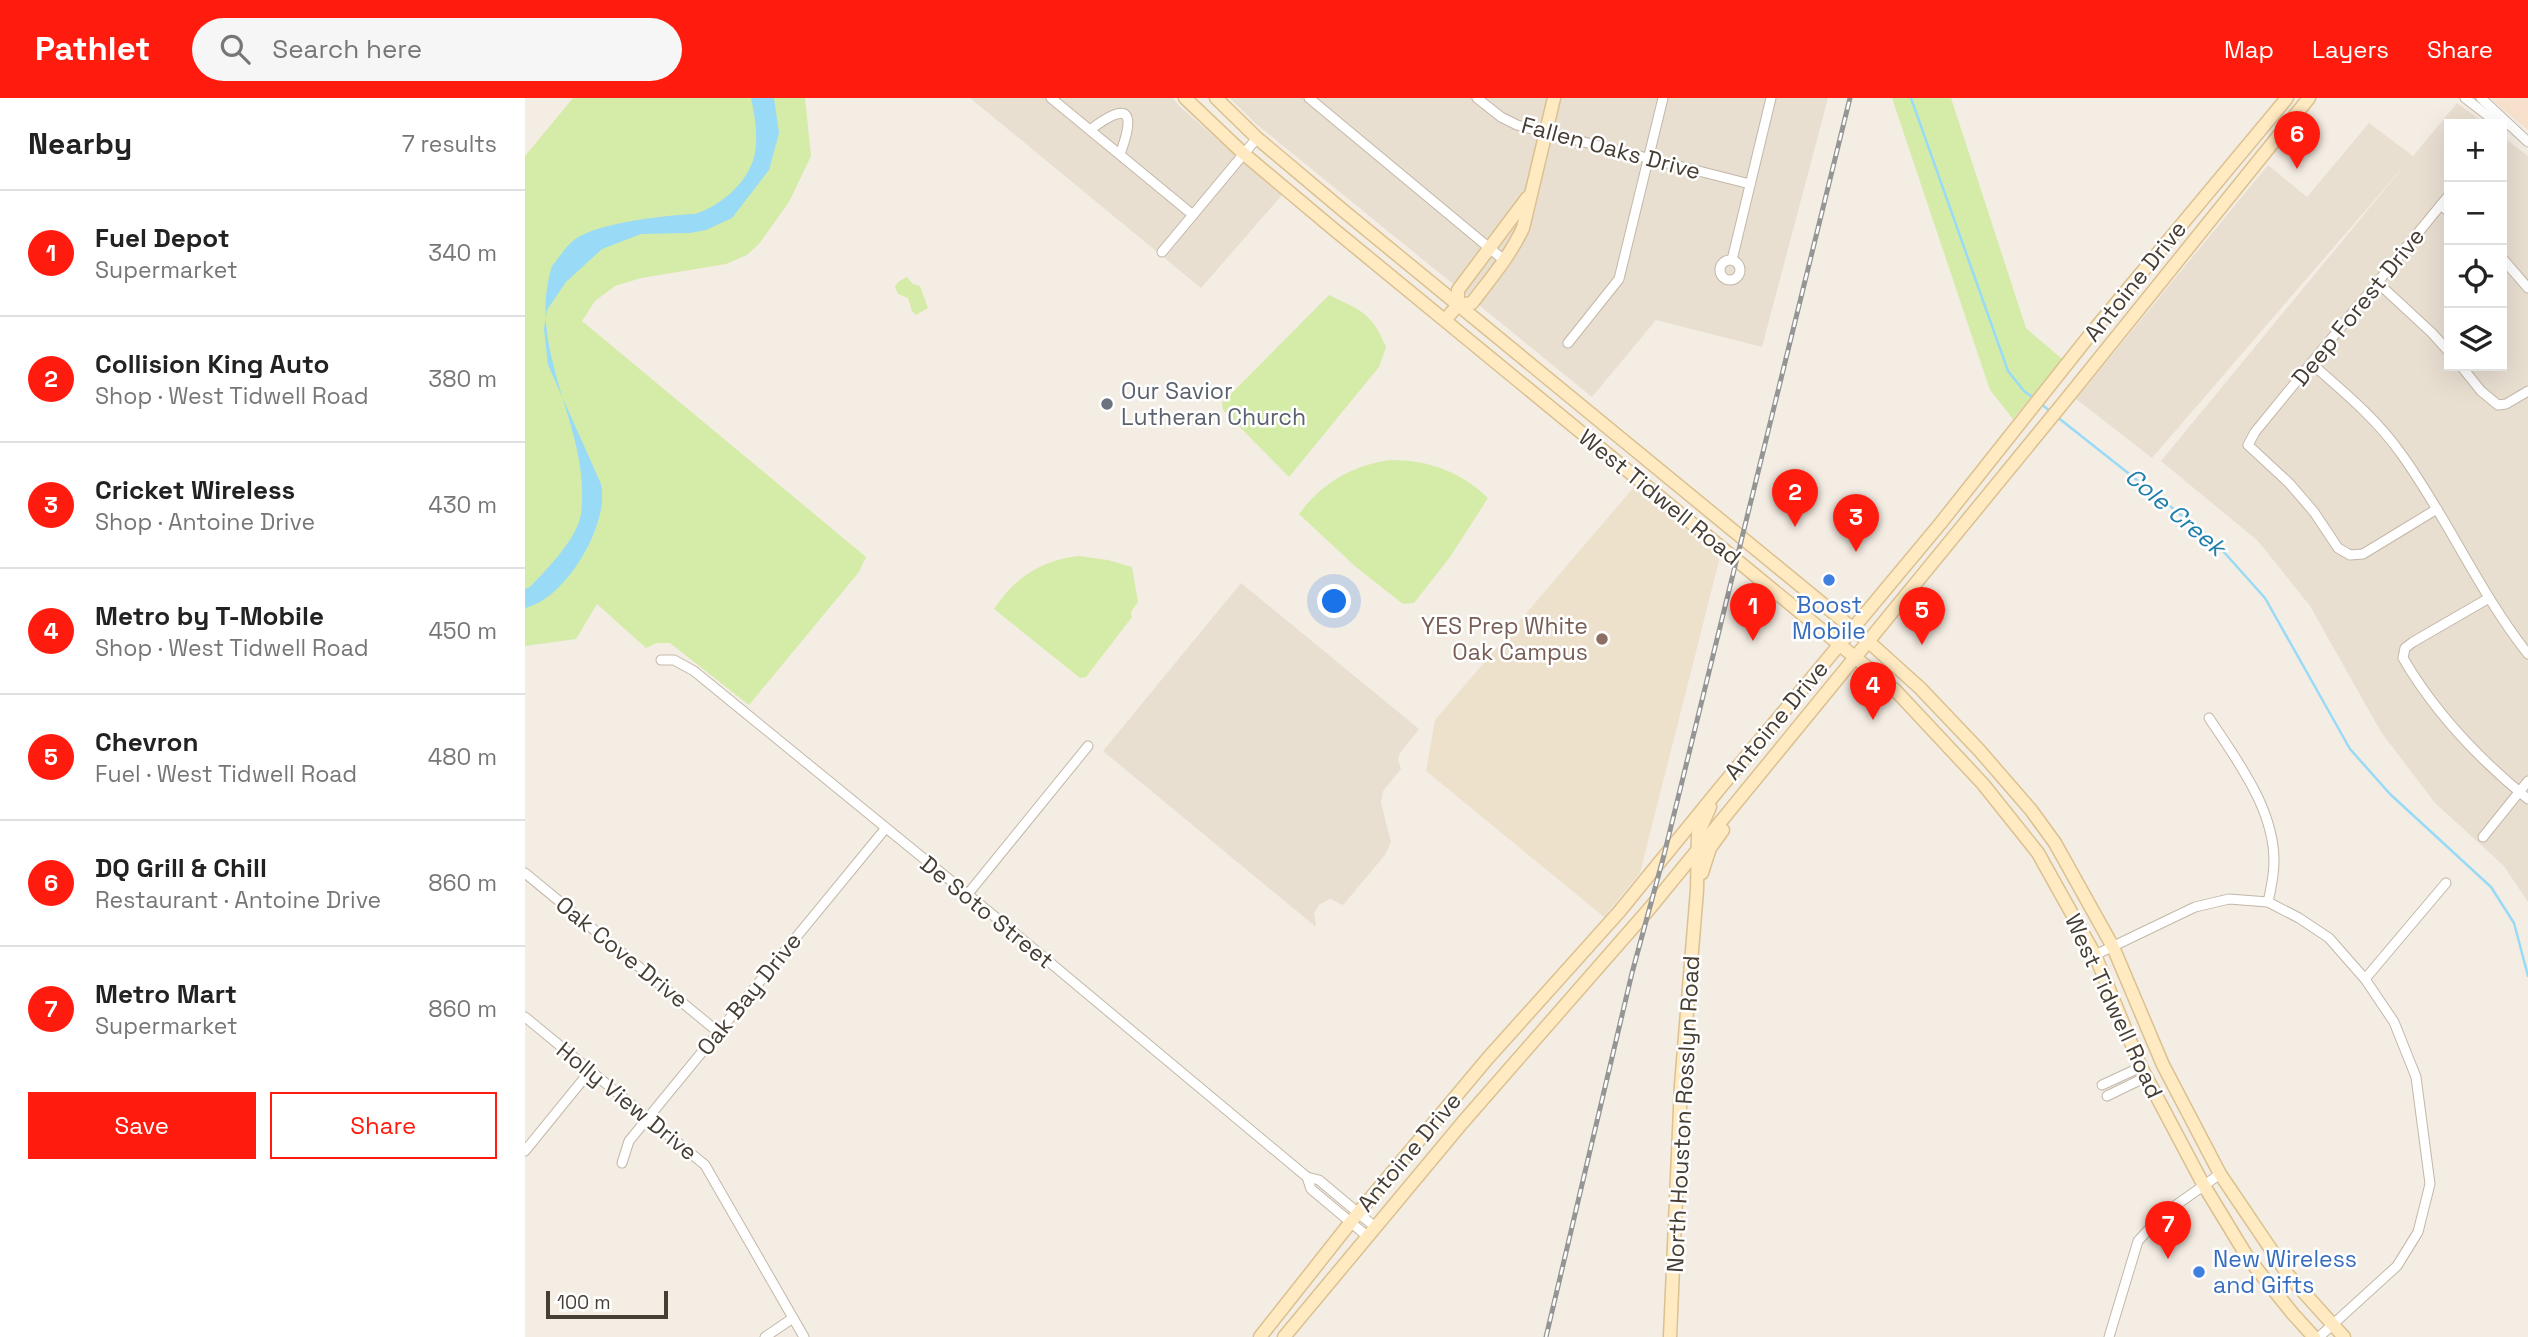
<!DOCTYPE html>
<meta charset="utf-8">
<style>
body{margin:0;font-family:"Space Grotesk",sans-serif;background:#f6f6f6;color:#222}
.controls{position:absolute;right:21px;top:21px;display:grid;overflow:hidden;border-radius:0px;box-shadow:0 7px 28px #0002}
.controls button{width:63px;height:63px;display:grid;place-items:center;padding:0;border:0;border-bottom:2px solid #e0e0e0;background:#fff;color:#222;font:35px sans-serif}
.scale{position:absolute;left:21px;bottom:18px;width:122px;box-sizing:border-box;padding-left:7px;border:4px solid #463d33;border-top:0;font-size:19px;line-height:24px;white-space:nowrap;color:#463d33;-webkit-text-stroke:5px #fff;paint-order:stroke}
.you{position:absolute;left:810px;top:504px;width:24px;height:24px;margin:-18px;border:5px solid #fff;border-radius:50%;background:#1a73e8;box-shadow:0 0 0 10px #1a73e833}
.badge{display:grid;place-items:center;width:46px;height:46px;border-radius:50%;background:#ff1c0f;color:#fff;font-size:23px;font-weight:700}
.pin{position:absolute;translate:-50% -58px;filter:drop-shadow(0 2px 4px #0008)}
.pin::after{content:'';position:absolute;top:37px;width:24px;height:21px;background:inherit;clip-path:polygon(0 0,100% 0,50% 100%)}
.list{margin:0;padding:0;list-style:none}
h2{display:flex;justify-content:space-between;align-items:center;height:91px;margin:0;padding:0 28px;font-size:30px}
h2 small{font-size:23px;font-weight:400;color:#767676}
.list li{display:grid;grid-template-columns:46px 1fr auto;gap:21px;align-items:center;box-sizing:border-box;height:126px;padding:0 28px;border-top:2px solid #e0e0e0}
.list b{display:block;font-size:26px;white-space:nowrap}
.list p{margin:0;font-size:23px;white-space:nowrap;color:#767676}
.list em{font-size:23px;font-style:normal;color:#767676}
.actions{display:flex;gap:14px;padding:21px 28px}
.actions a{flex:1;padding:16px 0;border:2px solid #ff1c0f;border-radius:0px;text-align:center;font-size:24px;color:#ff1c0f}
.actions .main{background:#ff1c0f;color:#fff}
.icon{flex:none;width:38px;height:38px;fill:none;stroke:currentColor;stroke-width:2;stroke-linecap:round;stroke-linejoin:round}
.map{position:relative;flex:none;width:2003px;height:1239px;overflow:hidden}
header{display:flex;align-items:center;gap:42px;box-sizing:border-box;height:98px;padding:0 35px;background:#ff1c0f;color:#fff}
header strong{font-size:33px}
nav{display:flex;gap:38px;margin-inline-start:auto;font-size:24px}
.search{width:490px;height:63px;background:#f6f6f6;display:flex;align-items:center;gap:18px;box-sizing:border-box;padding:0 24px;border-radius:38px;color:#767676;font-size:26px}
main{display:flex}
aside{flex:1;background:#fff}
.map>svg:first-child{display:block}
.residential{fill:#e8dfd1}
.commercial{fill:#f8e1cc}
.education{fill:#eee1cc}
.green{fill:#d4eca8}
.water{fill:#99daf7}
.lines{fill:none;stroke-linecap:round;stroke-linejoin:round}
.stream{stroke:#99daf7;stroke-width:2.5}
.street-casing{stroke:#c3b7a8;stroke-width:11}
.secondary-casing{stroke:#dbc190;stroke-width:15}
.street{stroke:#fff;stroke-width:9}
.secondary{stroke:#ffeac2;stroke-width:12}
.rail-casing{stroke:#959595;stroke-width:5}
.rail{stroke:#fff;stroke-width:2.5;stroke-dasharray:8;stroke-linecap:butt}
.worship-dot{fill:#6b7280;stroke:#fff;stroke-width:2.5}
.shop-dot{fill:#3f7fe0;stroke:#fff;stroke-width:2.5}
.education-dot{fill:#8d6e63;stroke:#fff;stroke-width:2.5}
.labels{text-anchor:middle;stroke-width:5;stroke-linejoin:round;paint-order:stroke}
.street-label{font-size:23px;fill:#463d33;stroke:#fff}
.worship-label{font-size:23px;fill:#5b616d;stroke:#fff;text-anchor:start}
.shop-label{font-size:23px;fill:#366cbe;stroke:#fff}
.education-label{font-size:23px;fill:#785e54;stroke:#fff;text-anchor:end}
.water-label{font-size:24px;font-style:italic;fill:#207eab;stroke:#fff}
</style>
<header>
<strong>Pathlet</strong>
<div class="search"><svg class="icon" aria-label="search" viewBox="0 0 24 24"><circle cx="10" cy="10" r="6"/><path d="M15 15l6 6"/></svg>Search here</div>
<nav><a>Map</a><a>Layers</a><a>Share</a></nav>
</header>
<main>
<aside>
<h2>Nearby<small>7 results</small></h2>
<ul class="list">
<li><span class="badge">1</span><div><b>Fuel Depot</b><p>Supermarket</p></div><em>340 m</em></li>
<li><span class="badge">2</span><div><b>Collision King Auto</b><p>Shop · West Tidwell Road</p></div><em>380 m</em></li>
<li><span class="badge">3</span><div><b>Cricket Wireless</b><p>Shop · Antoine Drive</p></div><em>430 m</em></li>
<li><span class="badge">4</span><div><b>Metro by T-Mobile</b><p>Shop · West Tidwell Road</p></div><em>450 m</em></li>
<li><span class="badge">5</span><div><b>Chevron</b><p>Fuel · West Tidwell Road</p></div><em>480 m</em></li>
<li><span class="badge">6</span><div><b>DQ Grill &amp; Chill</b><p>Restaurant · Antoine Drive</p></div><em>860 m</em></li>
<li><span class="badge">7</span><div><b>Metro Mart</b><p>Supermarket</p></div><em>860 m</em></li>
</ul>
<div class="actions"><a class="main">Save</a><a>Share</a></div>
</aside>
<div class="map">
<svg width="2003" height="1239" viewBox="0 0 2003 1239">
<rect width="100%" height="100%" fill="#f4ede4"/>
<g class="residential">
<polygon points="445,0 648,0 654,8 757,97 676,190"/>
<polygon points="705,0 1303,0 1237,249 1131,222 1067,299 730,25"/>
<polygon points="1932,5 1961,26 1924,26 1924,268 1977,268 1977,38 2003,58 2003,804 1978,767 1910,705 1856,634 1785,508 1733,443 1636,363 1884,62 1627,360 1551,301 1743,67 1782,99 1844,25 1888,58"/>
<polygon points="716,485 894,631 875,655 873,662 876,671 858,693 856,705 866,744 860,757 818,807 805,801 794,807 789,815 791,829 578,653"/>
</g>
<polygon class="commercial" points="1965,0 2003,0 2003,32 1980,13"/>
<polygon class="education" points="1109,389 1195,459 1115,775 1079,819 901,673 910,622"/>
<g class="green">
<polygon points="48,0 280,0 286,58 264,104 234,146 222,157 201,166 116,180 90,188 70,203 57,223 341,459 334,474 224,607 145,545 132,545 121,550 72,506 51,541 0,548 0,58"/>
<polygon points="1367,0 1426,0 1501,230 1537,261 1488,321 1465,292"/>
<polygon points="382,179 388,186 395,188 403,210 391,217 387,213 383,200 373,196 370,189 373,184"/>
<path d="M804,197C837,213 846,214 861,249L854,269L764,379L698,312L697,305Z"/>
<path d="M866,362C904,362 936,374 963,400L925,459L889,505L878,506L831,469L774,416C797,385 827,367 866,362Z"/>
<path d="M553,458L583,462L607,469L613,504L606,514L607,519L561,579L555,580L469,511C489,480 517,462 553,458Z"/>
</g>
<path class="water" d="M226,0H249L254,35L244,72L207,120L181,132L165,135L116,136L77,151L41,184L22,212L19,231L23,267L76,386C85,426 41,501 0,510V491L5,489C22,471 52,441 56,416C67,330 0,256 27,168C35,159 41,147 52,140C74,125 142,117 170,116C196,108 225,83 230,55C233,37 230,18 226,0Z"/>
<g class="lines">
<g class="stream">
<polyline points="1386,0 1483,273 1499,293 1510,301"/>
<polyline points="1515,305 1526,314"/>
<polyline points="1531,318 1689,443 1740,500 1825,651 1865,696 1966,789 1989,825 2003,878"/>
</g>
<g class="street-casing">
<g id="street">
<polyline points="526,0 668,117"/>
<polyline points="784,0 980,163"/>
<polyline points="952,0 976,19 992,27 1225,86"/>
<polyline points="1940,0 1971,24 1983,27"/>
<polyline points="1956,0 2003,44"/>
<path d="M565,32C604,2 611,14 595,56"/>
<polyline points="1916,107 1924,114"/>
<polyline points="637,154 732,40"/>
<polyline points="1977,160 2003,190"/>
<circle cx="1205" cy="172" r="10"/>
<polyline points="1207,162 1246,0"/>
<polyline points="1853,185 1907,235 1924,254"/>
<polyline points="1043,245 1094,181 1138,0"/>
<path d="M1787,266C1819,294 1852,321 1877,357C1923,421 1954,494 2003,556"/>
<polyline points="1936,268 1956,293 1973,307 1981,306 2003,293"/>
<polyline points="1912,411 1838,456 1825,457 1813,450 1789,414 1764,385 1723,347 1730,334 1924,97"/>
<path d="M1964,500L1888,544L1880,550L1878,560C1910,615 1954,661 2003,701"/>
<polyline points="136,562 149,562 169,573 474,822 782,1079 794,1082 850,1129"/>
<path d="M1684,620C1714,665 1756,720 1748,777C1747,786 1745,795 1743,804"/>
<polyline points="1958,739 2003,683"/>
<polyline points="0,775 193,934"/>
<polyline points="442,797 563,648"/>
<polyline points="1570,857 1670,809 1704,801 1743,804 1774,820 1804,840 1840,881 1869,924 1891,979 1905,1086 1893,1134 1872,1168 1794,1239"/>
<polyline points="1840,881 1921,785"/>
<polyline points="0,919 180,1067 279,1239"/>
<polyline points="1577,987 1616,969"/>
<polyline points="1582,998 1621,979"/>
<polyline points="0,1053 65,973"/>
<polyline points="97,1065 104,1043 360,731"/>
<polyline points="782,1079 786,1091 842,1138"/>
<polyline points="240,1239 268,1220"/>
<polyline points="1584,1239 1613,1143 1637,1117 1695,1076"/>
</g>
</g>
<g class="secondary-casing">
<g id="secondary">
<polyline points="660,0 719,56 806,129 1371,593 1458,686 1513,755 1570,857 1616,969 1678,1086 1723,1160 1768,1216 1789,1239"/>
<polyline points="691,0 732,40 820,114 1344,544 1395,590 1454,652 1506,712 1530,745 1588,849 1638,967 1695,1076 1764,1178 1819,1239"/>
<path d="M933,207L947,205C966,180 985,158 998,130L1029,0"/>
<polyline points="920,222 933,207 933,192 1002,100"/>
<polyline points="1177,775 1185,750 1198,732"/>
<polyline points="735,1239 833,1115 963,960 1094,814 1195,690 1415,426 1568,233 1762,0"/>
<polyline points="759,1239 938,1024 1125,810 1539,304 1784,0"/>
<polyline points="1145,1239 1156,987 1172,792 1173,736 1185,709"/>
</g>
</g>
<use href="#street" class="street"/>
<use href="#secondary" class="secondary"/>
<g class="rail-casing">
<polyline id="rail" points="1021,1239 1107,875 1139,757 1325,0"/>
</g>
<use href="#rail" class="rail"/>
</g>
<circle class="worship-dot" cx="582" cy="306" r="7"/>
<g class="shop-dot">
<circle cx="1304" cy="482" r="7"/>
<circle cx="1674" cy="1174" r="7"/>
</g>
<circle class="education-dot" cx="1077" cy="541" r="7"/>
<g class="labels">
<g class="street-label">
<text transform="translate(1086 50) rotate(15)" y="8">Fallen Oaks Drive</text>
<text transform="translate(1610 183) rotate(-51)" y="8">Antoine Drive</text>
<text transform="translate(1833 209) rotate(-51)" y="8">Deep Forest Drive</text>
<text transform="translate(1135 399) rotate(39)" y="8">West Tidwell Road</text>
<text transform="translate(1251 622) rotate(-50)" y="8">Antoine Drive</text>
<text transform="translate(462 814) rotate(39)" y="8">De Soto Street</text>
<text transform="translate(97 854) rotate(39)" y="8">Oak Cove Drive</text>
<text transform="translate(224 896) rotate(-51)" y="8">Oak Bay Drive</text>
<text transform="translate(1589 908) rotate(65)" y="8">West Tidwell Road</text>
<text transform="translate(102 1003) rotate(39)" y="8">Holly View Drive</text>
<text transform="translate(1158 1016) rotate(-87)" y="8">North Houston Rosslyn Road</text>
<text transform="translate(884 1054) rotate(-50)" y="8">Antoine Drive</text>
</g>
<g class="worship-label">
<text x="596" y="301">Our Savior<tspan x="596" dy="26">Lutheran Church</tspan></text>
</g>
<g class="shop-label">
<text x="1304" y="515">Boost<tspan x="1304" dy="26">Mobile</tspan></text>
<text x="1688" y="1169" text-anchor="start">New Wireless<tspan x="1688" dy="26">and Gifts</tspan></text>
</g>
<g class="education-label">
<text x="1063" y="536">YES Prep White<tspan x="1063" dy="26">Oak Campus</tspan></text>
</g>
<g class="water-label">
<text transform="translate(1650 414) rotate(40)" y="8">Cole Creek</text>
</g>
</g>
</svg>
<div class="controls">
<button>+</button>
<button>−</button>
<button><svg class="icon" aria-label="locate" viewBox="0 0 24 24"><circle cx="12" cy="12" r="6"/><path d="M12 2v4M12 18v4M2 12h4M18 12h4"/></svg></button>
<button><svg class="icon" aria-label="layers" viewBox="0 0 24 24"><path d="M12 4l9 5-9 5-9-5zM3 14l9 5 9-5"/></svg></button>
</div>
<div class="scale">100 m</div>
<div class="you"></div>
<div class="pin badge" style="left:1228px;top:543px">1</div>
<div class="pin badge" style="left:1270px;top:429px">2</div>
<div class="pin badge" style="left:1331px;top:454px">3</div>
<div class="pin badge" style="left:1348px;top:622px">4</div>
<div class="pin badge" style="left:1397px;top:547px">5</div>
<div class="pin badge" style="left:1772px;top:71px">6</div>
<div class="pin badge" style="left:1643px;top:1161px">7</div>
</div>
</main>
